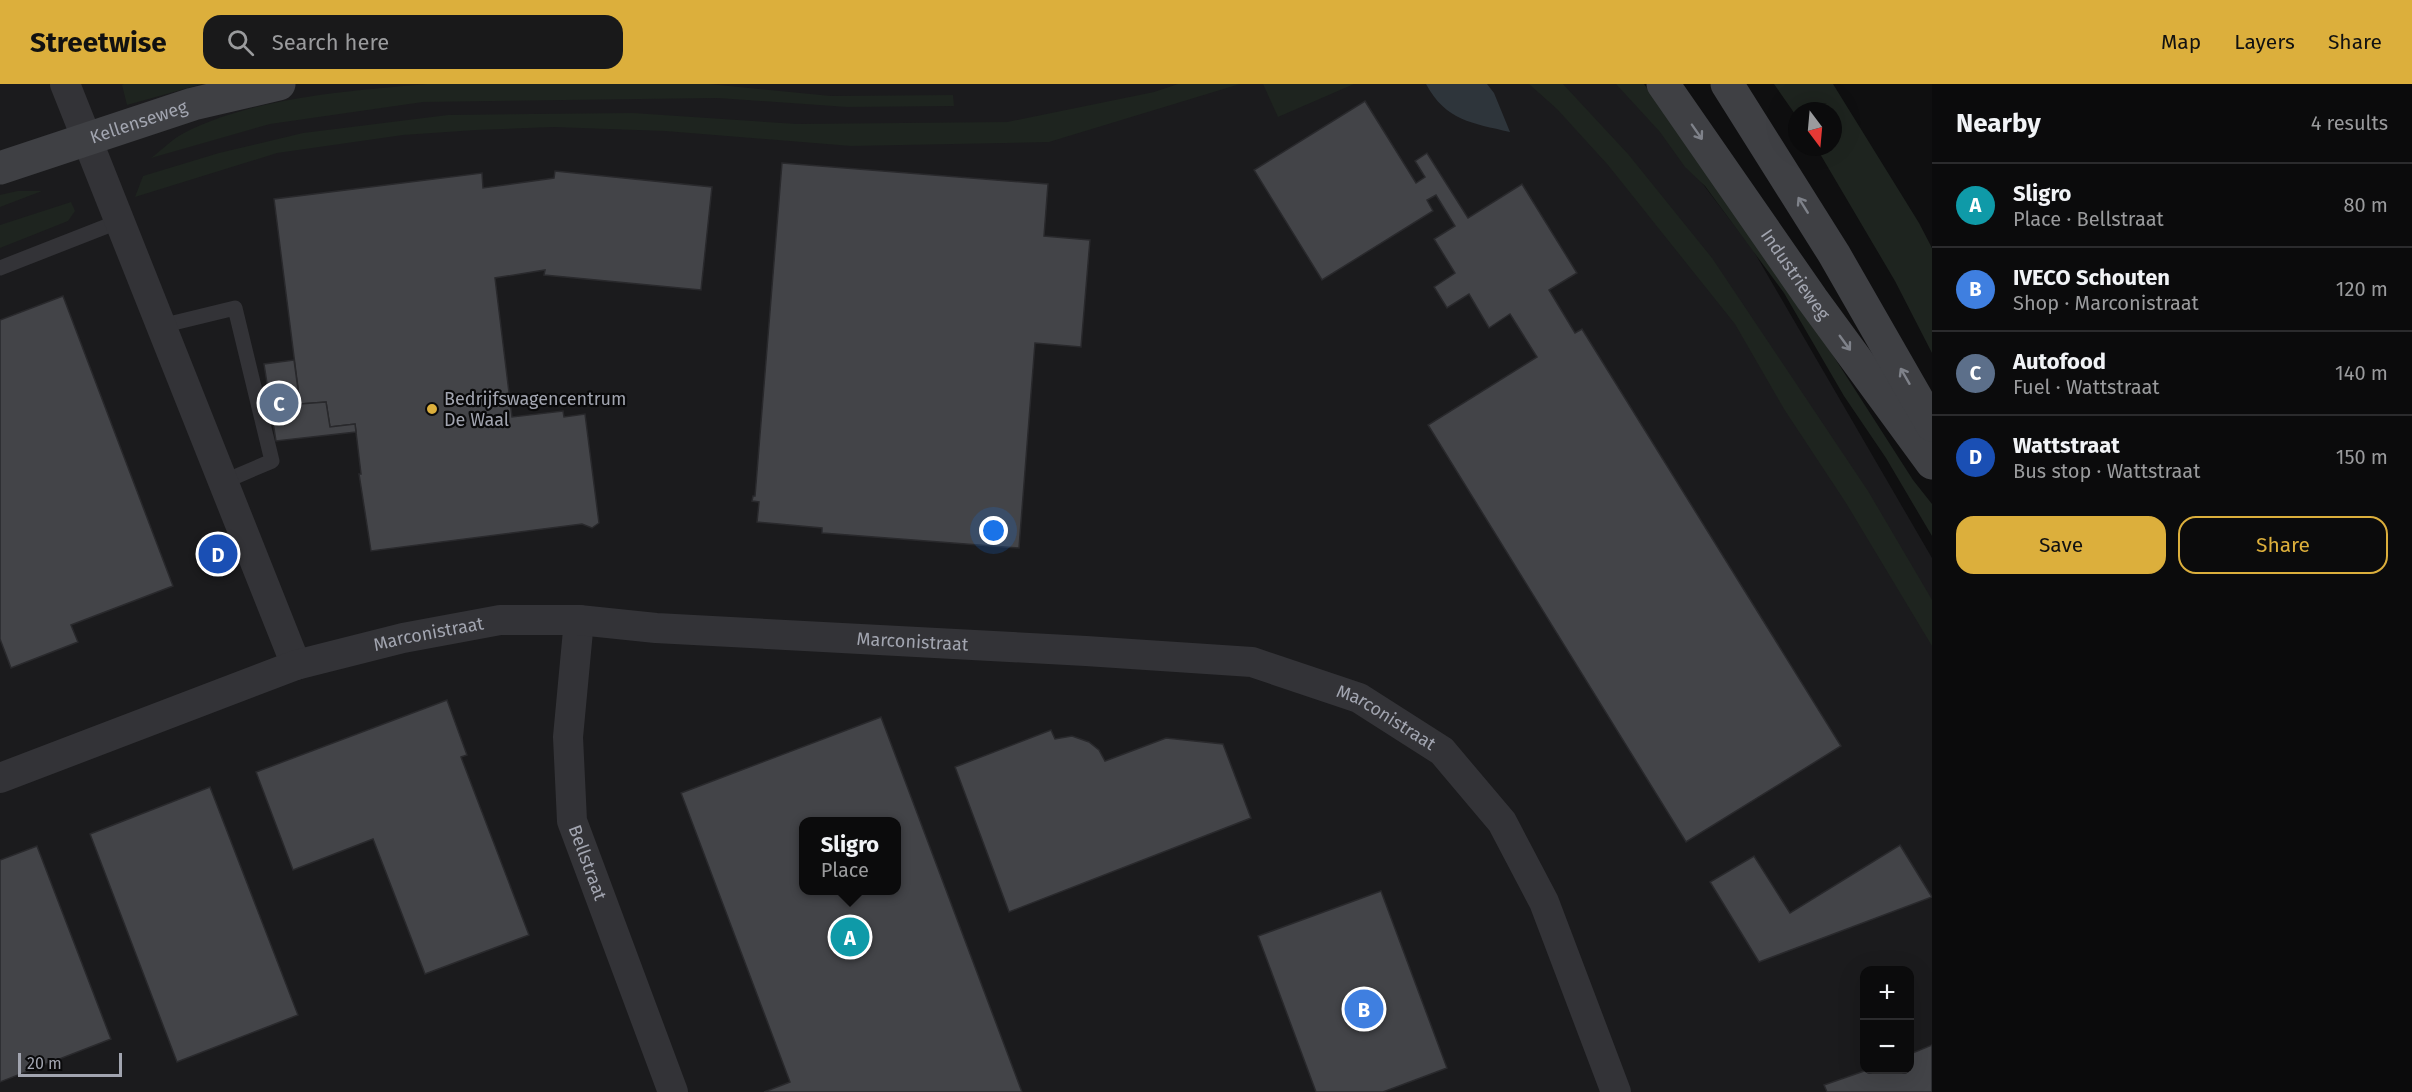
<!DOCTYPE html>
<meta charset="utf-8">
<style>
body{margin:0;font-family:"Fira Sans",sans-serif;background:#19191a;color:#f1f3f6}
.controls{position:absolute;right:18px;bottom:18px;display:grid;overflow:hidden;border-radius:12px;box-shadow:0 6px 24px #0002}
.controls button{width:54px;height:54px;display:grid;place-items:center;padding:0;border:0;border-bottom:2px solid #2b2b2d;background:#0b0b0c;color:#f1f3f6;font:30px sans-serif}
.compass{position:absolute;left:1788px;top:18px;width:54px;height:54px;border-radius:50%;background:#0b0b0c;box-shadow:0 6px 24px #0002;rotate:164deg}
.scale{position:absolute;left:18px;bottom:15px;width:104px;box-sizing:border-box;padding-left:6px;border:3px solid #a2a5b0;border-top:0;font-size:16px;line-height:21px;white-space:nowrap;color:#a2a5b0;-webkit-text-stroke:4px #0a0a0b;paint-order:stroke}
.you{position:absolute;left:994px;top:447px;width:21px;height:21px;margin:-15px;border:4px solid #fff;border-radius:50%;background:#1a73e8;box-shadow:0 0 0 9px #1a73e833}
.badge{display:grid;place-items:center;width:39px;height:39px;border-radius:50%;background:#dcaf3c;color:#fff;font-size:20px;font-weight:700}
.pin{position:absolute;translate:-50% -50%;border:3px solid #fff;box-shadow:0 2px 6px #0006}
.popup{position:absolute;left:799px;top:733px;width:102px;height:78px;box-sizing:border-box;display:grid;place-content:center;border-radius:12px;background:#0b0b0c;filter:drop-shadow(0 2px 4px #0005);font-size:20px;white-space:nowrap;color:#9a9b9d}
.popup b{font-size:22px;color:#f1f3f6}
.popup::after{content:'';position:absolute;left:50%;top:100%;margin-left:-12px;border:12px solid transparent;border-top-color:#0b0b0c}
.list{margin:0;padding:0;list-style:none}
h2{display:flex;justify-content:space-between;align-items:center;height:78px;margin:0;padding:0 24px;font-size:26px}
h2 small{font-size:20px;font-weight:400;color:#9a9b9d}
.list li{display:grid;grid-template-columns:39px 1fr auto;gap:18px;align-items:center;box-sizing:border-box;height:84px;padding:0 24px;border-top:2px solid #2b2b2d}
.list b{display:block;font-size:22px;white-space:nowrap}
.list p{margin:0;font-size:20px;white-space:nowrap;color:#9a9b9d}
.list em{font-size:20px;font-style:normal;color:#9a9b9d}
.actions{display:flex;gap:12px;padding:18px 24px}
.actions a{flex:1;padding:14px 0;border:2px solid #dcaf3c;border-radius:18px;text-align:center;font-size:21px;color:#dcaf3c}
.actions .main{background:#dcaf3c;color:#111}
.icon{flex:none;width:33px;height:33px;fill:none;stroke:currentColor;stroke-width:2;stroke-linecap:round;stroke-linejoin:round}
.map{position:relative;flex:none;width:1932px;height:1008px;overflow:hidden}
header{display:flex;align-items:center;gap:36px;box-sizing:border-box;height:84px;padding:0 30px;background:#dcaf3c;color:#111}
header strong{font-size:28px}
nav{display:flex;gap:33px;margin-inline-start:auto;font-size:21px}
.search{width:420px;height:54px;background:#19191a;display:flex;align-items:center;gap:15px;box-sizing:border-box;padding:0 21px;border-radius:18px;color:#9a9b9d;font-size:22px}
main{display:flex}
aside{flex:1;background:#0b0b0c}
.map>svg:first-child{display:block}
.built{fill:#1b1b1d;fill-rule:evenodd}
.green{fill:#1e241f}
.water{fill:#2e353b}
.building{fill:#434448;stroke:#29292c;stroke-width:1.5;fill-rule:evenodd}
.lines{fill:none;stroke-linecap:round;stroke-linejoin:round}
.lane{stroke:#333337;stroke-width:15}
.street{stroke:#333337;stroke-width:30}
.secondary{stroke:#3f4044;stroke-width:33}
.oneway{stroke:#7f828a}
.poi-dot{fill:#dcaf3c;stroke:#0a0a0b;stroke-width:2}
.labels{text-anchor:middle;stroke-width:4.5;stroke-linejoin:round;paint-order:stroke}
.street-label{font-size:18px;fill:#a2a5b0;stroke:#0a0a0b}
.poi-label{font-size:18px;fill:#a2a5b0;stroke:#0a0a0b;text-anchor:start}
</style>
<header>
<strong>Streetwise</strong>
<div class="search"><svg class="icon" aria-label="search" viewBox="0 0 24 24"><circle cx="10" cy="10" r="6"/><path d="M15 15l6 6"/></svg>Search here</div>
<nav><a>Map</a><a>Layers</a><a>Share</a></nav>
</header>
<main>
<div class="map">
<svg width="1932" height="1008" viewBox="0 0 1932 1008">
<rect width="100%" height="100%" fill="#0f0f10"/>
<path class="built" d="M0,0H1627L1753,166L1932,474V1008H0ZM804,738H896V806H804ZM1864,886H1910V986H1864Z"/>
<g class="green">
<polygon points="124,0 202,0 127,21 122,1"/>
<path d="M427,0H709L831,12L953,11L954,22L847,23L718,14L423,18L270,40L151,74C162,66 172,55 184,49C255,13 349,7 427,0Z"/>
<polygon points="1178,0 1240,0 1049,58 851,62 665,47 553,43 476,46 403,51 277,69 135,113 143,92 219,69 303,49 448,31 633,29 797,40 1007,38 1154,8"/>
<polygon points="1263,0 1354,0 1278,33"/>
<polygon points="1529,0 1563,0 1628,70 1712,174 1868,407 1928,509 1932,516 1932,562 1846,419 1784,325 1735,240 1608,81 1557,25"/>
<polygon points="1616,0 1644,0 1791,206 1913,396 1932,420 1932,452 1886,374 1844,312 1784,209 1705,102 1685,83 1660,48"/>
<polygon points="1774,0 1833,0 1919,139 1932,164 1932,269 1895,197 1816,63 1833,63 1833,27 1797,27 1797,33"/>
<polygon points="18,107 42,107 0,123 0,111"/>
<polygon points="71,118 75,127 68,137 0,164 0,141"/>
</g>
<path class="water" d="M1426,0H1487L1494,9L1510,48C1472,39 1446,37 1426,0Z"/>
<g class="building">
<polygon points="1365,17 1416,99 1425,93 1415,77 1427,69 1468,134 1522,100 1577,189 1549,206 1575,249 1582,245 1841,662 1686,758 1428,341 1537,273 1510,230 1489,244 1469,210 1447,224 1434,203 1455,189 1434,155 1455,142 1436,111 1427,116 1433,127 1322,196 1254,86"/>
<polygon points="782,79 1048,100 1044,152 1090,156 1081,263 1035,259 1019,464 822,449 822,444 757,438 759,418 752,417 753,412 755,412"/>
<polygon points="555,87 712,103 701,206 544,191 545,186 495,194 512,333 563,327 564,333 585,330 599,439 592,444 582,440 371,467 359,390 361,390 355,340 330,343 326,318 300,320 274,115 482,89 483,104 554,94"/>
<polygon points="63,212 173,502 71,541 78,558 11,584 0,555 0,236"/>
<polygon points="294,276 300,320 326,318 330,343 355,340 356,348 276,357 264,280"/>
<polygon points="447,616 467,671 461,673 529,851 425,890 373,755 293,786 256,688"/>
<path d="M881,633L1022,1008H764L790,998L681,709ZM804,738H896V806H804Z"/>
<polygon points="1051,646 1055,655 1072,652 1089,658 1099,666 1105,677 1166,654 1223,660 1251,734 1009,828 955,683"/>
<polygon points="210,703 298,931 177,978 90,750"/>
<polygon points="1900,761 1932,813 1759,878 1710,798 1754,772 1790,829"/>
<polygon points="37,762 111,955 0,998 0,776"/>
<polygon points="1381,807 1447,984 1383,1008 1316,1008 1258,852"/>
<polygon points="1932,961 1932,1008 1827,1008 1824,1001 1867,986 1910,986 1910,970"/>
</g>
<g class="lines">
<g class="lane">
<polyline points="0,184 120,137"/>
<polyline points="161,242 235,224 272,377 223,398"/>
</g>
<g class="street">
<polyline points="65,0 296,581"/>
<path id="s1" d="M579,536L568,653L572,737L673,1008"/>
<path id="s2" d="M0,694L296,581L403,554L500,536H579L656,544L1086,567L1252,578L1359,614L1442,667L1502,738L1544,818L1616,1008"/>
</g>
<g class="secondary">
<path id="s3" d="M1663,0L1812,215L1932,379"/>
<polyline points="1727,0 1834,170 1932,341"/>
<path id="s4" d="M0,84L193,20L279,0"/>
</g>
</g>
<defs><path id="oneway-shaft" d="M-6 0H5M1.5-3L5.5 0L1.5 3" fill="none" stroke-width="1.6" stroke-linecap="round" stroke-linejoin="round" transform="scale(1.5)"/></defs>
<g class="oneway">
<use href="#oneway-shaft" transform="translate(1697 48) rotate(55)"/>
<use href="#oneway-shaft" transform="translate(1803 121) rotate(-122)"/>
<use href="#oneway-shaft" transform="translate(1845 259) rotate(54)"/>
<use href="#oneway-shaft" transform="translate(1905 292) rotate(-120)"/>
</g>
<circle class="poi-dot" cx="432" cy="325" r="6"/>
<g class="labels">
<g class="street-label">
<text dy="6" stroke="none"><textPath href="#s4" startOffset="146">Kellenseweg</textPath></text>
<text dy="6" stroke="none"><textPath href="#s3" startOffset="232">Industrieweg</textPath></text>
<text dy="6" stroke="none"><textPath href="#s2" startOffset="453">Marconistraat</textPath></text>
<text dy="6" stroke="none"><textPath href="#s2" startOffset="939">Marconistraat</textPath></text>
<text dy="6" stroke="none"><textPath href="#s2" startOffset="1425">Marconistraat</textPath></text>
<text dy="6" stroke="none"><textPath href="#s1" startOffset="246">Bellstraat</textPath></text>
</g>
<g class="poi-label">
<text x="444" y="321">Bedrijfswagencentrum<tspan x="444" dy="21">De Waal</tspan></text>
</g>
</g>
</svg>
<div class="controls">
<button>+</button>
<button>−</button>
</div>
<svg class="compass" viewBox="-18 -18 36 36"><path d="M0-13l5 13h-10z" fill="#e53935"/><path d="M0 13l5-13h-10z" fill="#9a9b9d"/></svg>
<div class="scale">20 m</div>
<div class="you"></div>
<div class="pin badge" style="left:850px;top:853px;background:#0f9aa8">A</div>
<div class="popup"><b>Sligro</b>Place</div>
<div class="pin badge" style="left:1364px;top:925px;background:#3f7fe0">B</div>
<div class="pin badge" style="left:279px;top:319px;background:#5c6f8a">C</div>
<div class="pin badge" style="left:218px;top:470px;background:#1a4fb4">D</div>
</div>
<aside>
<h2>Nearby<small>4 results</small></h2>
<ul class="list">
<li><span class="badge" style="background:#0f9aa8">A</span><div><b>Sligro</b><p>Place · Bellstraat</p></div><em>80 m</em></li>
<li><span class="badge" style="background:#3f7fe0">B</span><div><b>IVECO Schouten</b><p>Shop · Marconistraat</p></div><em>120 m</em></li>
<li><span class="badge" style="background:#5c6f8a">C</span><div><b>Autofood</b><p>Fuel · Wattstraat</p></div><em>140 m</em></li>
<li><span class="badge" style="background:#1a4fb4">D</span><div><b>Wattstraat</b><p>Bus stop · Wattstraat</p></div><em>150 m</em></li>
</ul>
<div class="actions"><a class="main">Save</a><a>Share</a></div>
</aside>
</main>
